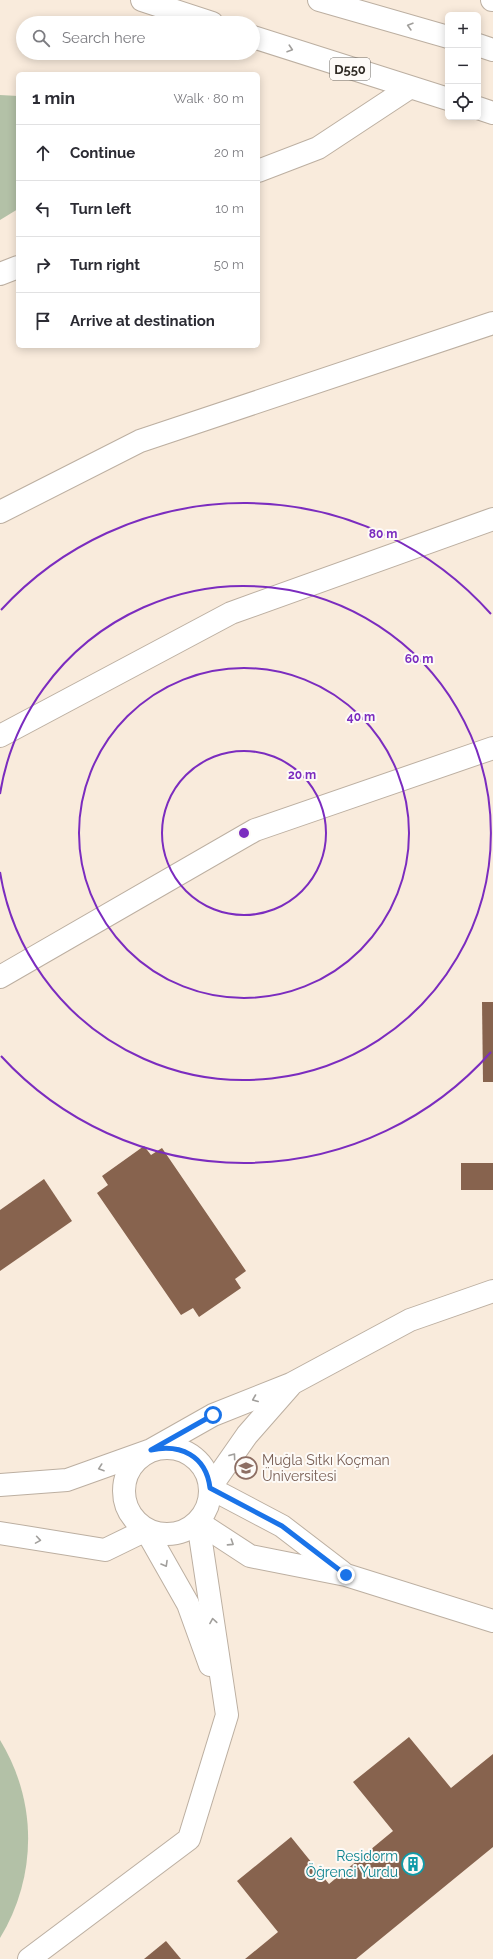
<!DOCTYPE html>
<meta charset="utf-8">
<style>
body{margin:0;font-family:Raleway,sans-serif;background:#f7f7f7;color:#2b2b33}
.controls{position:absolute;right:12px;top:12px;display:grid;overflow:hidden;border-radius:6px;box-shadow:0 2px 10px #0003}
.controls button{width:36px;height:36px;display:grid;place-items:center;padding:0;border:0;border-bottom:1px solid #e1e1e2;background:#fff;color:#2b2b33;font:20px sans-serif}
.stop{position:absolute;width:12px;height:12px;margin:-9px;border:3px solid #1a73e8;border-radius:50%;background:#fff}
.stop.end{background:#1a73e8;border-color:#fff;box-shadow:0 1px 4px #0008}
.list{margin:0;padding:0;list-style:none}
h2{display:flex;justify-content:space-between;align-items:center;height:52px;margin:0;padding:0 16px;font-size:17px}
h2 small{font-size:13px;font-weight:400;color:#7c7c81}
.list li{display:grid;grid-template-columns:26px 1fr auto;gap:12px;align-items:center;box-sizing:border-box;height:56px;padding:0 16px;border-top:1px solid #e1e1e2}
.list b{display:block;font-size:15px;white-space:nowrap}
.list em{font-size:13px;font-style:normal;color:#7c7c81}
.icon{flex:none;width:22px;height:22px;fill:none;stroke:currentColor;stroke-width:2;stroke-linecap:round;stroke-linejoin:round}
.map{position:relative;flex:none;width:493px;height:1959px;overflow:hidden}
.search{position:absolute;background:#fff;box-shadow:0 2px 10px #0003;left:16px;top:16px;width:244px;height:44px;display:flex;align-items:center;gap:10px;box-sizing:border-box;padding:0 14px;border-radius:22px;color:#7c7c81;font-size:15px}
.panel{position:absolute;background:#fff;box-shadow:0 2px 10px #0003;left:16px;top:72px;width:244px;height:276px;border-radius:6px}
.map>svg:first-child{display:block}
.green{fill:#b3c1a7}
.building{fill:#87634e}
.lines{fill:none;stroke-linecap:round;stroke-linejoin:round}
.minor-casing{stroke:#bcafa1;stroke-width:24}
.tertiary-casing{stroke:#bcafa1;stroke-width:24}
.trunk-casing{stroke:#bcafa1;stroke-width:24}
.minor{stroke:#fff;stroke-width:22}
.tertiary{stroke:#fff;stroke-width:22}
.trunk{stroke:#fff;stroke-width:22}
.oneway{stroke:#a19f9c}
.route{stroke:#1a73e8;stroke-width:5}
.ring{fill:none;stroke:#7b2cbf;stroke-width:2}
.labels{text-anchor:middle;stroke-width:4;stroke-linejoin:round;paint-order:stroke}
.shield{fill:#fdfaf7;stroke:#6d6863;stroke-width:1}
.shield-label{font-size:13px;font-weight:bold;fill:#2f2a24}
.education-label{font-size:14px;fill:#785e54;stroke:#fdfaf7;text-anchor:start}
.culture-label{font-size:14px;fill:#0d838f;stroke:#fdfaf7;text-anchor:end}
.centre{fill:#7b2cbf;stroke:#fdfaf7;stroke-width:2}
.ring-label{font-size:12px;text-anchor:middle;font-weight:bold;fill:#7b2cbf;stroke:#fdfaf7;stroke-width:4;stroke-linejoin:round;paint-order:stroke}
</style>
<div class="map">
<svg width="493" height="1959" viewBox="0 0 493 1959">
<rect width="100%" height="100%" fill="#f9ebdc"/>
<g class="green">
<polygon points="0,95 18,96 18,209 0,220"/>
<path d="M0,1740C38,1802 37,1877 0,1938Z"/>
</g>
<g class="building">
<polygon points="482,1002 493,1002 493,1082 483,1082"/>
<polygon points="144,1146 151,1155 162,1148 246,1271 235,1279 241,1288 199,1317 193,1308 181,1315 97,1193 108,1185 102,1176"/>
<rect x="461" y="1163" width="32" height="27"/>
<polygon points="44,1179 72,1221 0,1271 0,1210"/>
<polygon points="409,1737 451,1788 493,1754 493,1847 356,1959 245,1959 278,1932 237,1881 291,1837 329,1884 393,1831 353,1782"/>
<polygon points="166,1941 181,1959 144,1959"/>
</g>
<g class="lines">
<g class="minor-casing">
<g id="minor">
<polyline points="492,0 493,0"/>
<polyline points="258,171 318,148 409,88"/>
<polyline points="0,274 18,267"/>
<polyline points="0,512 140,441 493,323"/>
<polyline points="0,736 231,613 493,519"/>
<polyline points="0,977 255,830 493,748"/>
</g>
</g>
<g class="tertiary-casing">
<g id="tertiary">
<polyline points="290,1386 247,1435 210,1488 282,1526 342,1572"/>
<circle cx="167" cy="1491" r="43"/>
<polyline points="0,1485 67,1480 151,1450 213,1415 291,1384 410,1320 493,1291"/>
<polyline points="198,1522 250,1556 346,1575 493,1621"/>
<polyline points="0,1533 105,1550 146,1530 188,1604 210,1665"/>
<polyline points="29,1959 189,1839 227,1715 198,1522"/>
</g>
</g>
<g class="trunk-casing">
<g id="trunk">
<polyline points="142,0 212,23"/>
<polyline points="319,0 448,37"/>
<polyline points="253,37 448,99"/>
<polyline points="478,45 493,50"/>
<polyline points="478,108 493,113"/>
</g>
</g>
<use href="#minor" class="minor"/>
<use href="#tertiary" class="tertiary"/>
<use href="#trunk" class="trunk"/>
</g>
<defs><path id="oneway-chevron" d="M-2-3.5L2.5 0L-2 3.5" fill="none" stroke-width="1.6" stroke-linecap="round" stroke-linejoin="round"/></defs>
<g class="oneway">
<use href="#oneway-chevron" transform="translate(410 26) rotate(-164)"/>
<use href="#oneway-chevron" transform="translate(290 49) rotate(18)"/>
<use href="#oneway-chevron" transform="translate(255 1399) rotate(158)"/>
<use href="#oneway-chevron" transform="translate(233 1456) rotate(-54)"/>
<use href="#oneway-chevron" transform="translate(101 1468) rotate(161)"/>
<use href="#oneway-chevron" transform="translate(38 1540) rotate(9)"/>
<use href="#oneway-chevron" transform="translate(231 1543) rotate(33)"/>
<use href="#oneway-chevron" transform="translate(165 1564) rotate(60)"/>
<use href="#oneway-chevron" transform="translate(213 1621) rotate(-99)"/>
</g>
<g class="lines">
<path class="route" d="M213,1415L151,1450C180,1444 206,1455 210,1488L282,1526L346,1575"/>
</g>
<g class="ring">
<circle cx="244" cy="833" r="82"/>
<circle cx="244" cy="833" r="165"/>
<path d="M0 794A247 247 0 1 1 0 872"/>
<path d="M491 1052A330 330 0 0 1 1 1056M1 610A330 330 0 0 1 491 614"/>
</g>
<defs>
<g id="university-ring" transform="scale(1.15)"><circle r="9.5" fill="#fdfaf7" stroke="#8d6e63" stroke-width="1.5"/><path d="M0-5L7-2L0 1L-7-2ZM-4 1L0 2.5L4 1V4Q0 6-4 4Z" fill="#8d6e63"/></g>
<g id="building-ring" transform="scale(1.15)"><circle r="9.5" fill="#fdfaf7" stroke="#0f9aa8" stroke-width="1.5"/><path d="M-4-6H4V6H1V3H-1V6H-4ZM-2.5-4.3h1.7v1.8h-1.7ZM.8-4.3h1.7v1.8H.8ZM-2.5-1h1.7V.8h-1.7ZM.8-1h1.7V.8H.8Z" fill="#0f9aa8"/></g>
</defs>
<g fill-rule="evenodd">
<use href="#university-ring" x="246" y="1468"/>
<use href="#building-ring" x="413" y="1864"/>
</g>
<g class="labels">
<rect class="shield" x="330" y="58" width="40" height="22" rx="3"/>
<g class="shield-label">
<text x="350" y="74">D550</text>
</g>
<g class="education-label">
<text x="262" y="1465">Muğla Sıtkı Koçman<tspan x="262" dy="16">Üniversitesi</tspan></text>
</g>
<g class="culture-label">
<text x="398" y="1861">Residorm<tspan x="398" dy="16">Öğrenci Yurdu</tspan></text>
</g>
</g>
<circle cx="244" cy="833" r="6" class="centre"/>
<g class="ring-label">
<text x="383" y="538">80 m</text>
<text x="419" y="663">60 m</text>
<text x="361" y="721">40 m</text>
<text x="302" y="779">20 m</text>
</g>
</svg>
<div class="controls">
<button>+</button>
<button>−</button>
<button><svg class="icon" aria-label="locate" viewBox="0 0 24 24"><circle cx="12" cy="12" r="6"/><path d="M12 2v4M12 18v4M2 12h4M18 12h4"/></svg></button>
</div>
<div class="stop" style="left:213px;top:1415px"></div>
<div class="stop end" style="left:346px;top:1575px"></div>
<div class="search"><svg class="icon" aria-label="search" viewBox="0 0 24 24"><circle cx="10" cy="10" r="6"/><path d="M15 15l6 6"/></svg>Search here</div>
<section class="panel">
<h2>1 min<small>Walk · 80 m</small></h2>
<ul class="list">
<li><svg class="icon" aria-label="ahead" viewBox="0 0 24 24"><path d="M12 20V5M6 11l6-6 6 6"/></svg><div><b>Continue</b></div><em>20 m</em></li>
<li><svg class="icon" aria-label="left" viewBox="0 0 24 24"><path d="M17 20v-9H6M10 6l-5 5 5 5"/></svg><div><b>Turn left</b></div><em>10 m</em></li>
<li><svg class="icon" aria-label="right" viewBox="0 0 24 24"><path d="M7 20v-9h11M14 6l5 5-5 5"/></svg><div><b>Turn right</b></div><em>50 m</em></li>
<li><svg class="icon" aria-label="arrive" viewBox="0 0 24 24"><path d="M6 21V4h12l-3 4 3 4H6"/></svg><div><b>Arrive at destination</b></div></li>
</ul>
</section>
</div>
